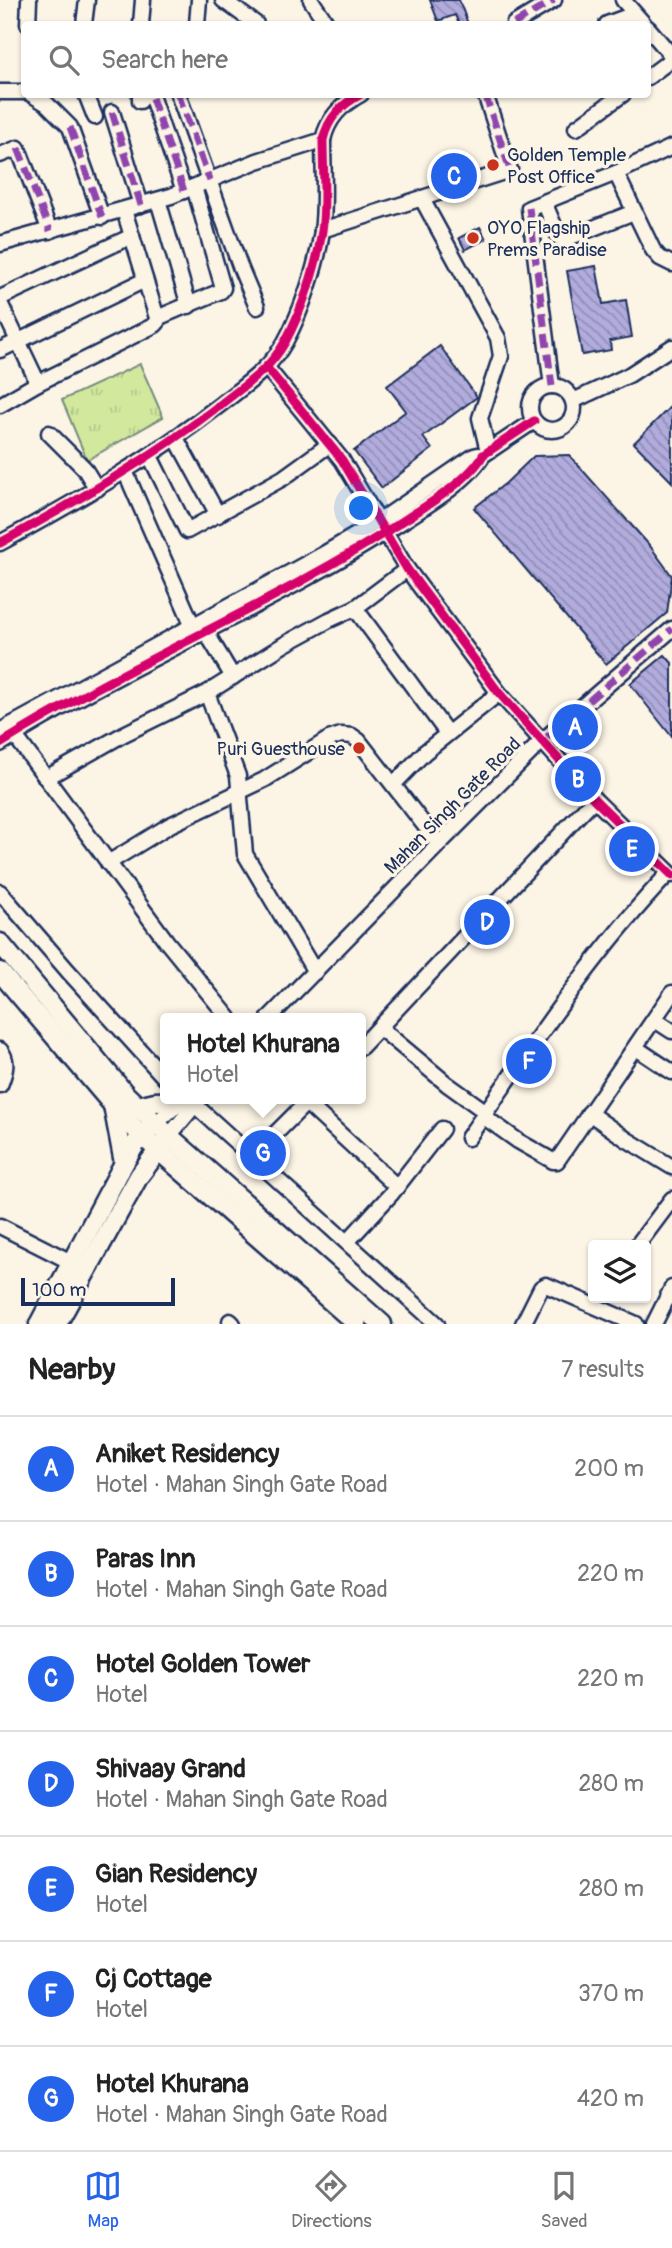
<!DOCTYPE html>
<meta charset="utf-8">
<style>
body{margin:0;font-family:Pangolin,sans-serif;background:#f2f2f2;color:#222}
.controls{position:absolute;right:21px;bottom:21px;display:grid;overflow:hidden;border-radius:7px;box-shadow:0 2px 5px #0004}
.controls button{width:63px;height:63px;display:grid;place-items:center;padding:0;border:0;border-bottom:2px solid #e0e0e0;background:#fff;color:#222;font:35px sans-serif}
.scale{position:absolute;left:21px;bottom:18px;width:154px;box-sizing:border-box;padding-left:7px;border:4px solid #1b2f5e;border-top:0;font-size:19px;line-height:24px;white-space:nowrap;color:#1b2f5e;-webkit-text-stroke:5px #fcf5e5;paint-order:stroke}
.you{position:absolute;left:362px;top:509px;width:24px;height:24px;margin:-18px;border:5px solid #fff;border-radius:50%;background:#1a73e8;box-shadow:0 0 0 10px #1a73e833}
.badge{display:grid;place-items:center;width:46px;height:46px;border-radius:50%;background:#2563eb;color:#fff;font-size:23px;font-weight:700}
.pin{position:absolute;translate:-50% -50%;border:4px solid #fff;box-shadow:0 2px 7px #0006}
.popup{position:absolute;left:160px;top:1013px;width:206px;height:91px;box-sizing:border-box;display:grid;place-content:center;border-radius:7px;background:#fff;filter:drop-shadow(0 2px 5px #0005);font-size:23px;white-space:nowrap;color:#767676}
.popup b{font-size:26px;color:#222}
.popup::after{content:'';position:absolute;left:50%;top:100%;margin-left:-14px;border:14px solid transparent;border-top-color:#fff}
.list{margin:0;padding:0;list-style:none}
h2{display:flex;justify-content:space-between;align-items:center;height:91px;margin:0;padding:0 28px;font-size:30px}
h2 small{font-size:23px;font-weight:400;color:#767676}
.list li{display:grid;grid-template-columns:46px 1fr auto;gap:21px;align-items:center;box-sizing:border-box;height:105px;padding:0 28px;border-top:2px solid #e0e0e0}
.list b{display:block;font-size:26px;white-space:nowrap}
.list p{margin:0;font-size:23px;white-space:nowrap;color:#767676}
.list em{font-size:23px;font-style:normal;color:#767676}
.icon{flex:none;width:38px;height:38px;fill:none;stroke:currentColor;stroke-width:2;stroke-linecap:round;stroke-linejoin:round}
.map{position:relative;flex:none;width:672px;height:1324px;overflow:hidden}
.search{position:absolute;background:#fff;box-shadow:0 2px 5px #0004;left:21px;right:21px;top:21px;height:77px;display:flex;align-items:center;gap:18px;box-sizing:border-box;padding:0 24px;border-radius:7px;color:#767676;font-size:26px}
.sheet{height:826px;background:#fff}
nav{display:flex;justify-content:space-around;align-items:center;box-sizing:border-box;height:98px;border-top:2px solid #e0e0e0;background:#fff;font-size:19px;color:#767676}
nav a{display:grid;justify-items:center;gap:4px}
nav .on{color:#2563eb}
.map>svg:first-child{display:block}
.park{fill:url(#park-tufts);stroke:#768c7e;stroke-width:2}
.building{fill:url(#building-back-hatch);stroke:#1b2f5e;stroke-width:2}
.lines{fill:none;stroke-linecap:round;stroke-linejoin:round}
.minor-casing{stroke:#1b2f5e;stroke-width:19}
.major-casing{stroke:#1b2f5e;stroke-width:23}
.minor{stroke:#fcf5e5;stroke-width:14}
.major{stroke:#fcf5e5;stroke-width:18}
.quiet{stroke:#8e44ad;stroke-width:7;stroke-dasharray:14 7;stroke-linecap:butt}
.cycleway-casing{stroke:#fcf5e5;stroke-width:13}
.cycleway{stroke:#d6006c;stroke-width:9}
.poi-dot{fill:#c8321e;stroke:#fcf5e5;stroke-width:2.5}
.labels{text-anchor:middle;stroke-width:7;stroke-linejoin:round;paint-order:stroke}
.poi-label{font-size:19px;fill:#1b2f5e;stroke:#fcf5e5;text-anchor:start}
.street-label{font-size:19px;fill:#1b2f5e;stroke:#fcf5e5}
</style>
<div class="map">
<svg width="672" height="1324" viewBox="0 0 672 1324">
<defs>
<pattern id="park-tufts" width="24" height="20" patternUnits="userSpaceOnUse" patternTransform="scale(1.75)"><rect width="24" height="20" fill="#d1e89d"/><path d="M3 7l-1-3M5 7V3M7 7l1-3M15 17l-1-3M17 17v-4M19 17l1-3" fill="none" stroke="#b3c78a"/></pattern>
<pattern id="building-back-hatch" width="6" height="6" patternUnits="userSpaceOnUse" patternTransform="scale(1.75)"><rect width="6" height="6" fill="#b2acdd"/><path d="M-1 5l2 2M0 0l6 6M5-1l2 2" fill="none" stroke="#908cb6"/></pattern>
</defs>
<rect width="100%" height="100%" fill="#fcf5e5"/>
<filter id="ink" filterUnits="userSpaceOnUse"><feTurbulence type="fractalNoise" baseFrequency=".0143" numOctaves="2"/><feDisplacementMap in="SourceGraphic" scale="14" xChannelSelector="R" yChannelSelector="G"/><feConvolveMatrix kernelMatrix="1 2 1 2 8 2 1 2 1" color-interpolation-filters="sRGB"/></filter>
<g filter="url(#ink)">
<polygon class="park" points="140,364 163,417 87,460 62,400"/>
<g class="building">
<polygon points="430,0 459,0 468,24 459,24 455,15 438,21"/>
<polygon points="480,227 486,239 465,250 459,238"/>
<polygon points="596,266 603,304 626,300 632,337 610,341 611,350 582,355 567,271"/>
<polygon points="440,346 477,397 423,437 432,449 382,488 354,451 406,411 387,386"/>
<polygon points="672,405 672,482 634,443"/>
<polygon points="569,455 650,546 672,576 667,613 606,664 474,508 506,483 534,456"/>
<polygon points="665,655 672,663 672,737 630,684"/>
</g>
<g class="lines">
<g class="minor-casing">
<g id="minor">
<polyline points="223,0 256,24"/>
<polyline points="311,0 327,24"/>
<polyline points="623,0 644,24"/>
<polyline points="28,24 29,0"/>
<polyline points="84,24 87,0"/>
<polyline points="141,24 143,0"/>
<polyline points="197,24 199,0"/>
<polyline points="514,24 554,0"/>
<polyline points="607,24 634,14"/>
<polyline points="648,28 672,56"/>
<polyline points="648,77 672,59"/>
<polyline points="0,92 24,92"/>
<polyline points="31,94 47,104 70,127 102,217"/>
<polyline points="86,94 95,117"/>
<polyline points="140,94 140,101"/>
<polyline points="178,94 241,269 257,307"/>
<polyline points="152,98 184,191"/>
<polyline points="112,112 141,205"/>
<polyline points="576,128 623,94"/>
<polyline points="0,155 18,148 50,231"/>
<polyline points="616,173 653,250 660,258 672,264"/>
<polyline points="422,199 498,338 501,356 480,418 488,451"/>
<polyline points="158,200 189,306"/>
<polyline points="544,202 559,237 563,240 634,212"/>
<polyline points="322,230 510,170 485,94"/>
<polyline points="0,244 171,196 257,161 323,140"/>
<polyline points="0,298 132,236"/>
<polyline points="0,303 38,383 155,325 157,323 157,318 124,210"/>
<polyline points="157,318 221,291 223,288 194,187"/>
<polyline points="0,350 145,280"/>
<polyline points="267,368 342,460 407,569 499,693 594,799 672,875"/>
<polyline points="552,386 529,208 616,173 672,147"/>
<circle cx="552" cy="408" r="22"/>
<polyline points="573,401 629,375 672,347"/>
<polyline points="0,405 38,383"/>
<polyline points="49,433 84,468 97,489"/>
<polyline points="176,438 218,515"/>
<polyline points="150,456 187,531 283,478 330,444"/>
<polyline points="125,471 193,626"/>
<path d="M0,543C77,501 152,458 221,404C245,385 270,369 285,342C302,311 317,265 322,231C326,204 323,168 323,140C328,118 341,105 361,94"/>
<polyline points="355,608 447,733"/>
<polyline points="206,632 233,677"/>
<polyline points="207,693 238,776 245,854 315,972"/>
<polyline points="10,729 167,942 229,1018"/>
<polyline points="0,731 322,555 378,522 474,456 478,455"/>
<path d="M0,744C131,662 276,604 406,519C429,504 470,479 483,455L534,421"/>
<polyline points="46,778 124,734 207,693 285,644 329,620 355,608 407,569"/>
<polyline points="394,784 425,752 499,693"/>
<polyline points="108,863 170,825 264,780 329,739 341,735 352,736 359,741 439,844"/>
<polyline points="0,892 68,971 165,1078"/>
<polyline points="269,1018 439,844 541,742 672,629"/>
<polyline points="655,1020 672,1031"/>
<polyline points="380,1028 447,1084 486,1112"/>
<polyline points="361,1047 594,799"/>
<polyline points="636,1048 672,1072"/>
<path d="M0,1050C9,1060 5,1073 0,1085"/>
<polyline points="302,1099 397,1187"/>
<polyline points="196,1106 437,1324"/>
<polyline points="589,1113 626,1139 672,1167"/>
<polyline points="483,1116 518,1141 553,1161 557,1161 672,993"/>
<polyline points="156,1123 184,1099"/>
<polyline points="169,1136 199,1100"/>
<path d="M468,1138C531,1047 593,953 669,873"/>
<polyline points="252,1157 310,1099"/>
<polyline points="0,1226 71,1262"/>
<polyline points="347,1242 392,1193 442,1129"/>
<polyline points="639,1243 672,1199"/>
<polyline points="230,1321 233,1324"/>
<polyline points="523,1324 541,1288 546,1285 636,1324"/>
<polyline points="654,1324 672,1288"/>
</g>
</g>
<g class="major-casing">
<g id="major">
<polyline points="0,943 126,1095 169,1136 139,1176 57,1324"/>
<polyline points="0,972 113,1105 141,1135 357,1324"/>
<polyline points="113,1105 124,1163"/>
<polyline points="138,1106 155,1102 181,1101"/>
<polyline points="169,1136 382,1324"/>
<polyline points="39,1324 124,1163 141,1135 148,1129"/>
</g>
</g>
<use href="#minor" class="minor"/>
<use href="#major" class="major"/>
<g class="quiet">
<polyline points="514,24 554,0"/>
<polyline points="178,94 210,181"/>
<polyline points="485,94 510,170"/>
<polyline points="152,98 184,191"/>
<polyline points="112,112 141,205"/>
<polyline points="70,127 102,217"/>
<polyline points="18,148 50,231"/>
<polyline points="529,208 552,386"/>
<polyline points="541,742 672,629"/>
</g>
<g class="cycleway-casing">
<g id="cycleway">
<polyline points="267,368 342,460 407,569 499,693 594,799 672,875"/>
<path d="M0,543C77,501 152,458 221,404C245,385 270,369 285,342C302,311 317,265 322,231C326,204 323,168 323,140C328,118 341,105 361,94"/>
<path d="M0,744C131,662 276,604 406,519C429,504 470,479 483,455L534,421"/>
</g>
</g>
<use href="#cycleway" class="cycleway"/>
</g>
</g>
<g class="poi-dot">
<circle cx="493" cy="165" r="7"/>
<circle cx="473" cy="238" r="7"/>
<circle cx="359" cy="748" r="7"/>
</g>
<g class="labels">
<g class="poi-label">
<text x="507" y="161">Golden Temple<tspan x="507" dy="22">Post Office</tspan></text>
<text x="487" y="234">OYO Flagship<tspan x="487" dy="22">Prems Paradise</tspan></text>
<text x="345" y="755" text-anchor="end">Puri Guesthouse</text>
</g>
<g class="street-label">
<text transform="translate(452 805) rotate(-45)" y="7">Mahan Singh Gate Road</text>
</g>
</g>
</svg>
<div class="controls">
<button><svg class="icon" aria-label="layers" viewBox="0 0 24 24"><path d="M12 4l9 5-9 5-9-5zM3 14l9 5 9-5"/></svg></button>
</div>
<div class="scale">100 m</div>
<div class="you"></div>
<div class="pin badge" style="left:575px;top:727px">A</div>
<div class="pin badge" style="left:578px;top:779px">B</div>
<div class="pin badge" style="left:454px;top:176px">C</div>
<div class="pin badge" style="left:487px;top:922px">D</div>
<div class="pin badge" style="left:632px;top:849px">E</div>
<div class="pin badge" style="left:529px;top:1061px">F</div>
<div class="pin badge" style="left:263px;top:1153px">G</div>
<div class="popup"><b>Hotel Khurana</b>Hotel</div>
<div class="search"><svg class="icon" aria-label="search" viewBox="0 0 24 24"><circle cx="10" cy="10" r="6"/><path d="M15 15l6 6"/></svg>Search here</div>
</div>
<section class="sheet">
<h2>Nearby<small>7 results</small></h2>
<ul class="list">
<li><span class="badge">A</span><div><b>Aniket Residency</b><p>Hotel · Mahan Singh Gate Road</p></div><em>200 m</em></li>
<li><span class="badge">B</span><div><b>Paras Inn</b><p>Hotel · Mahan Singh Gate Road</p></div><em>220 m</em></li>
<li><span class="badge">C</span><div><b>Hotel Golden Tower</b><p>Hotel</p></div><em>220 m</em></li>
<li><span class="badge">D</span><div><b>Shivaay Grand</b><p>Hotel · Mahan Singh Gate Road</p></div><em>280 m</em></li>
<li><span class="badge">E</span><div><b>Gian Residency</b><p>Hotel</p></div><em>280 m</em></li>
<li><span class="badge">F</span><div><b>Cj Cottage</b><p>Hotel</p></div><em>370 m</em></li>
<li><span class="badge">G</span><div><b>Hotel Khurana</b><p>Hotel · Mahan Singh Gate Road</p></div><em>420 m</em></li>
</ul>
</section>
<nav>
<a class="on"><svg class="icon" aria-label="map" viewBox="0 0 24 24"><path d="M3 6l6-2 6 2 6-2v14l-6 2-6-2-6 2zM9 4v14M15 6v14"/></svg>Map</a>
<a><svg class="icon" aria-label="directions" viewBox="0 0 24 24"><path d="M12 3l9 9-9 9-9-9zM9 14v-3h6M13 9l2 2-2 2"/></svg>Directions</a>
<a><svg class="icon" aria-label="saved" viewBox="0 0 24 24"><path d="M7 4h10v16l-5-4-5 4z"/></svg>Saved</a>
</nav>
